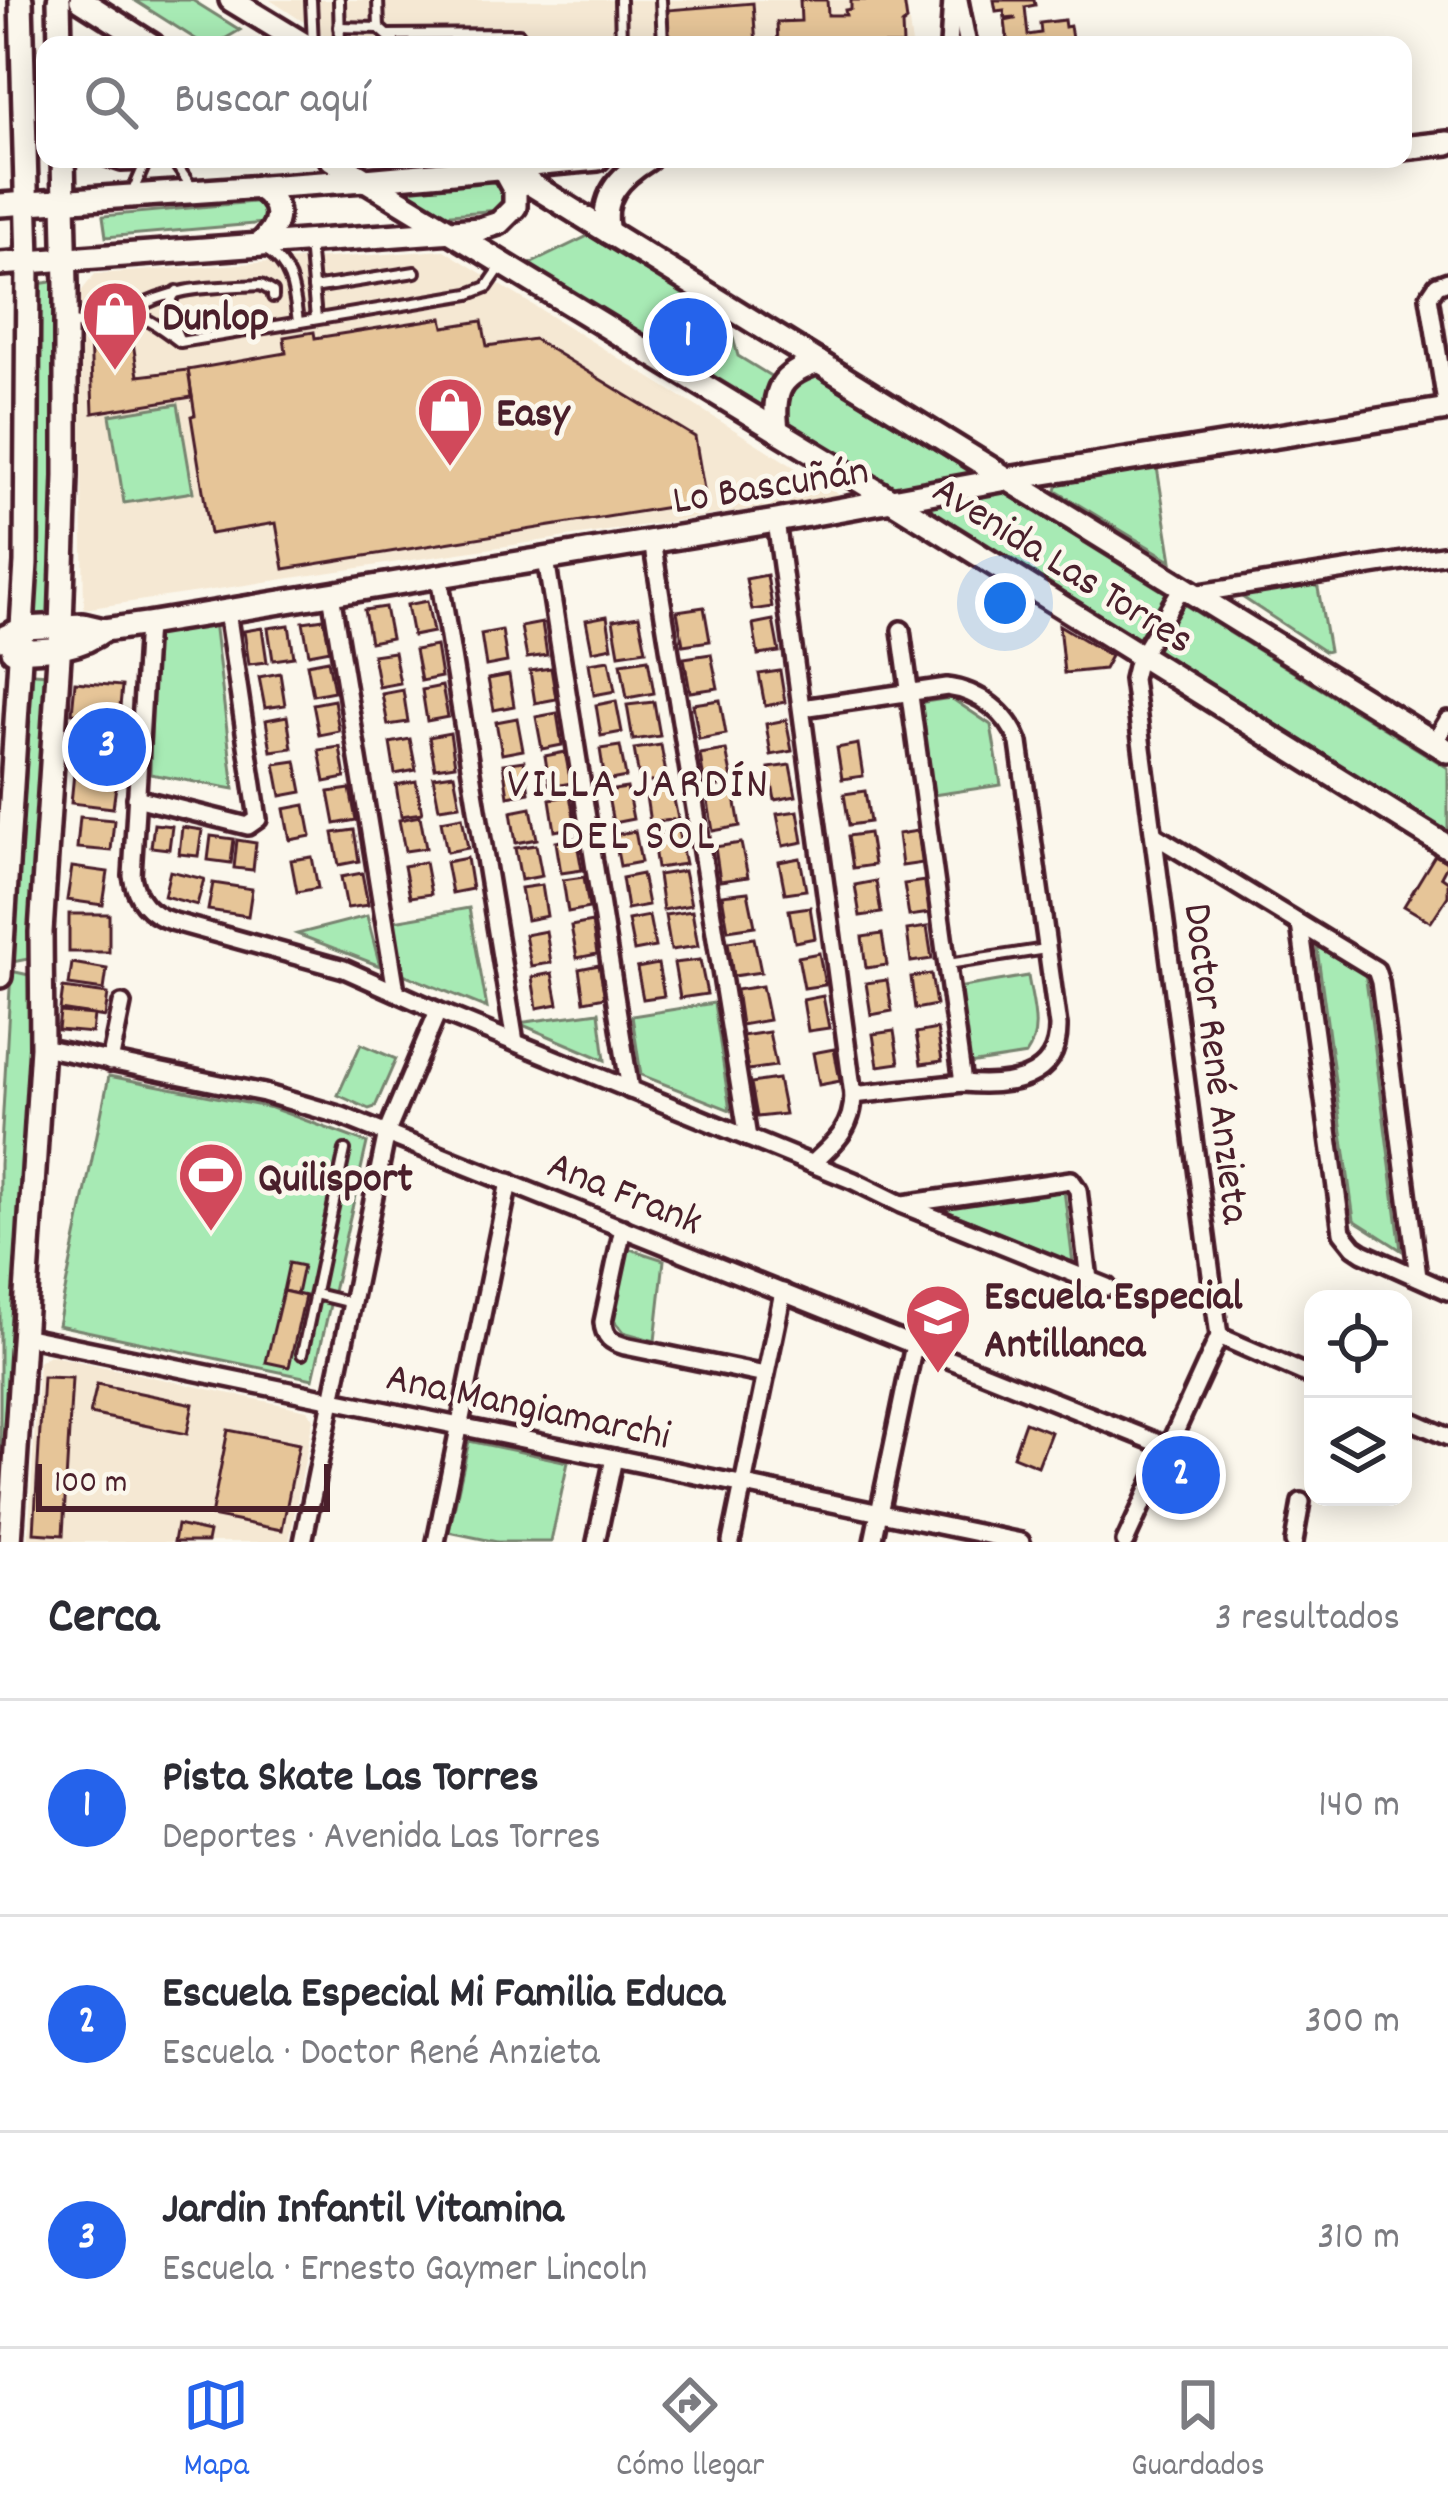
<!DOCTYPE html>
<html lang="es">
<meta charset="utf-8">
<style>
body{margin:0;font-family:Dekko,sans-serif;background:#f2f2f3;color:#2b2b33}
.controls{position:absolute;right:36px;bottom:36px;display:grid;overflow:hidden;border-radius:24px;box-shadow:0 6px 30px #0003}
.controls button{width:108px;height:108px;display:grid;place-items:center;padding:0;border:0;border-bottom:3px solid #e1e1e2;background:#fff;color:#2b2b33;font:60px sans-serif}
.scale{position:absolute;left:36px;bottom:30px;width:294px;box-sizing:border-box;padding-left:12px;border:6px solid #4a1f2b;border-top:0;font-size:33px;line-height:42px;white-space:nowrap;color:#4a1f2b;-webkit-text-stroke:9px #fbf7ec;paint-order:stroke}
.you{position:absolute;left:1005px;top:603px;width:42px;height:42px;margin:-30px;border:9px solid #fff;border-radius:50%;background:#1a73e8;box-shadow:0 0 0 18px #1a73e833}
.badge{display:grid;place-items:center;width:78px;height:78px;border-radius:50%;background:#2563eb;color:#fff;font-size:39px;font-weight:700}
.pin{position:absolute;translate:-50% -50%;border:6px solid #fff;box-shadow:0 3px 12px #0006}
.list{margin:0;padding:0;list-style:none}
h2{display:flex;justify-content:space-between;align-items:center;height:156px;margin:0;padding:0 48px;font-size:51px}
h2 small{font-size:39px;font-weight:400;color:#7c7c81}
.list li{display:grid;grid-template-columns:78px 1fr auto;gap:36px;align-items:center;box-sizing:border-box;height:216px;padding:0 48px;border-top:3px solid #e1e1e2}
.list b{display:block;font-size:45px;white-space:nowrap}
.list p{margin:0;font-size:39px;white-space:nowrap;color:#7c7c81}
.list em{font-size:39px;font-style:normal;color:#7c7c81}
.icon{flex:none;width:66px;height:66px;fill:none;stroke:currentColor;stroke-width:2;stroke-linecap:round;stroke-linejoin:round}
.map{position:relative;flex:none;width:1448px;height:1542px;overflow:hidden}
.search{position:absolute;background:#fff;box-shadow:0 6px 30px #0003;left:36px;right:36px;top:36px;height:132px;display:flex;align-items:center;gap:30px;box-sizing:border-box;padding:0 42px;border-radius:24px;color:#7c7c81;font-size:45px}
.sheet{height:804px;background:#fff}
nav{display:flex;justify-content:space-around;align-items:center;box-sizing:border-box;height:168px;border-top:3px solid #e1e1e2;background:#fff;font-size:33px;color:#7c7c81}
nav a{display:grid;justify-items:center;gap:6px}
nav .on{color:#2563eb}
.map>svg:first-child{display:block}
.built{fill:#f5e8d3}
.green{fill:#a7eab4;stroke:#788470;stroke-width:3}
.building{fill:#e6c598;stroke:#4a1f2b;stroke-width:3}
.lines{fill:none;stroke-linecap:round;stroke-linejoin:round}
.lane-casing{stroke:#4a1f2b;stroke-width:16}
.street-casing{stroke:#4a1f2b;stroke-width:24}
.secondary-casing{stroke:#4a1f2b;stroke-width:30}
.lane{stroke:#fbf7ec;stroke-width:8}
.street{stroke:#fbf7ec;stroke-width:15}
.secondary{stroke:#fbf7ec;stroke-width:21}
.labels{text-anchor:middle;stroke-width:10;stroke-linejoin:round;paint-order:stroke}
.poi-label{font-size:42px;font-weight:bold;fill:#4a1f2b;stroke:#fbf7ec;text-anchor:start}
.street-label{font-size:42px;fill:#4a1f2b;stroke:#fbf7ec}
.neighbourhood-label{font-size:45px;letter-spacing:3px;fill:#4a1f2b;stroke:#fbf7ec}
</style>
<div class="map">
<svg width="1448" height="1542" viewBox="0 0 1448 1542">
<rect width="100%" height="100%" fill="#fbf7ec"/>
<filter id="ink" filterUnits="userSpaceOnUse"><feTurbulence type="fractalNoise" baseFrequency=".00833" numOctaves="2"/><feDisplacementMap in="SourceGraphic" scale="24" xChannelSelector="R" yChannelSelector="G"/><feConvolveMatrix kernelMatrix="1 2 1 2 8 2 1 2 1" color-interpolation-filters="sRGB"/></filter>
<g filter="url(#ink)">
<g class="built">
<polygon points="270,0 906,0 912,45 339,45"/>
<polygon points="444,250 841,496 84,609 79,294 95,274"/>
<polygon points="49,1355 307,1410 313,1419 289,1542 28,1542 39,1362"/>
</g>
<g class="green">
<polygon points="134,0 192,0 240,30 214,45 205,45"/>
<polygon points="489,181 503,185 509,200 499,210 439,215 405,192 409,189"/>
<polygon points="264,201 270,205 265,223 106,237 103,216"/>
<polygon points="590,235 728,320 738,356 774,378 765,400 765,413 528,265"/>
<polygon points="57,281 55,617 36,622 38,284"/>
<polygon points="808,371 1448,768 1448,835 782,423 781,397"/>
<polygon points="178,404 193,492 124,503 110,415"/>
<polygon points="1156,461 1172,561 1056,491 1058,483 1063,479"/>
<polygon points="1313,583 1318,588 1329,651 1325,652 1239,595"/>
<polygon points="214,621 234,789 150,774 153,635"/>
<polygon points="33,673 49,674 33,958 13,962"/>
<polygon points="951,698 991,725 1001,785 933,795 918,703"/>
<polygon points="469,908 487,1008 403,974 394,921"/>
<polygon points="367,916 380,966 297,934"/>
<polygon points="1316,941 1365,972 1401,1250 1354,1220"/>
<polygon points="11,971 29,975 32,1036 3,1542 0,1542 0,1164"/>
<path d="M1028,976C1032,1003 1043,1031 1026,1055L969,1064L957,988Z"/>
<polygon points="714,1003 730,1110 641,1075 632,1016"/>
<polygon points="599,1012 605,1060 518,1023"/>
<polygon points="361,1044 396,1059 375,1107 369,1109 338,1095"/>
<polygon points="109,1076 272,1108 367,1143 313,1379 58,1325"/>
<polygon points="1064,1190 1073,1263 937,1207"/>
<polygon points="627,1248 664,1260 655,1341 623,1332 611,1317"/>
<polygon points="469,1441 568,1462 551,1542 497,1542 449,1532"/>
</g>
<g class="building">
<polygon points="800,0 827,0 828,15 846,15 845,10 851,9 851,0 904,0 907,21 902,25 903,45 778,45 777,22 801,21"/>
<polygon points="994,0 1034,0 1035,5 1025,7 1028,35 1041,33 1040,23 1064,20 1065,27 1070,26 1073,45 1008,45 1005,21 1015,19 1014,17 1005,18 1004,10 996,11"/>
<polygon points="753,3 756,45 670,45 667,10"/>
<polygon points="442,318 444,327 482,321 487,346 534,339 695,437 706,501 284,569 276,523 210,534 191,416 195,415 188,370 286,353 284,337 314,332 315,338"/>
<polygon points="131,329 138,376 188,370 192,397 93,413 90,335"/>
<polygon points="767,575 772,607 752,610 746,579"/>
<polygon points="427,601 433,632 413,636 407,605"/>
<polygon points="385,607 391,638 370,642 364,610"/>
<polygon points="704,607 710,641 683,645 677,611"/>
<polygon points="607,616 612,647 592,651 586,620"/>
<polygon points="639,616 646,650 619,654 613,620"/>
<polygon points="324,619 330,650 309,654 303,622"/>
<polygon points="773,620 779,652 758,655 753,624"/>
<polygon points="542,623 547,655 527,658 521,627"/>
<polygon points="289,625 294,657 273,660 268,628"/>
<polygon points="1059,625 1111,656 1104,669 1064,673"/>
<polygon points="262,628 267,662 249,664 244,631"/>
<polygon points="502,630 507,662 486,666 481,634"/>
<polygon points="436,646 441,677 421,681 415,650"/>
<polygon points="394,652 400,683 379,687 373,655"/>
<polygon points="711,654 718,688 690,692 684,658"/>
<polygon points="648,659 654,693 627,698 621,663"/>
<polygon points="328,660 334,691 313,695 307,664"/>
<polygon points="609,660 615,691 594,695 589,663"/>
<polygon points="551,668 556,699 535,703 530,671"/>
<polygon points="780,671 785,702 765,706 759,674"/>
<polygon points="280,673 285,705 265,708 259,677"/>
<polygon points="509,675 514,706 494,710 488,679"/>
<polygon points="75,682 122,686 119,717 72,713"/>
<polygon points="442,686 448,717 427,721 422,690"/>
<polygon points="403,690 408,722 388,725 382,694"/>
<polygon points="334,700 339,731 319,735 313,704"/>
<polygon points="720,700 726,734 699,739 693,704"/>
<polygon points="616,701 622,732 601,736 596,705"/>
<polygon points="654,702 660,736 633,740 627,705"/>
<polygon points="557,713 562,745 542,749 536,717"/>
<polygon points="287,716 292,748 271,751 266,720"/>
<polygon points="517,718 523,750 502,754 496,722"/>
<polygon points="786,720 792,751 771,755 766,724"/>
<polygon points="79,722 120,726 116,759 76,755"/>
<polygon points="450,733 455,765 435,768 429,737"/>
<polygon points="410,739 416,770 395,774 390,743"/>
<polygon points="858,744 863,776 842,779 837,748"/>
<polygon points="661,745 667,780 640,783 634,749"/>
<polygon points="620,746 626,777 605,781 600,749"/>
<polygon points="340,747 345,778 325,782 319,750"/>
<polygon points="726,750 733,784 705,788 700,754"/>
<polygon points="565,752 571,783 550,787 545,756"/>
<polygon points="296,761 302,792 281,796 275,764"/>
<polygon points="524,761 529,792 508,796 503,764"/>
<polygon points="790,765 796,796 775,800 769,768"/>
<polygon points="74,773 117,778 113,808 71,803"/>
<polygon points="454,774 460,805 439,808 433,777"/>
<polygon points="416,781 422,813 401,816 396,785"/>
<polygon points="671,785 678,819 650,823 645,789"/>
<polygon points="627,788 633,819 613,823 607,791"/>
<polygon points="350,789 356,820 335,824 329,792"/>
<polygon points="865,791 870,822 849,825 844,794"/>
<polygon points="734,792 740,826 713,831 707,796"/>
<polygon points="570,796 576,827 555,831 550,799"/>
<polygon points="305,805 311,836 290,840 284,809"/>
<polygon points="531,808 537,839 516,843 511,812"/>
<polygon points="798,811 803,842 783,846 777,814"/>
<polygon points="420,816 426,848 405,851 399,820"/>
<polygon points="80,817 114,820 111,851 77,848"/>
<polygon points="462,817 468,848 447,852 441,821"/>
<polygon points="154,824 172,826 169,849 151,847"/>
<polygon points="182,827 202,830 198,856 179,854"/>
<polygon points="354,830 359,861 339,865 333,833"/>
<polygon points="678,830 685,864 657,868 652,834"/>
<polygon points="635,831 641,862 620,866 614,835"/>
<polygon points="918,831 923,863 902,866 898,834"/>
<polygon points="869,833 874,865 853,868 848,836"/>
<polygon points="211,836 234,839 231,863 208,860"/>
<polygon points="576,838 582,870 561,873 556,842"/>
<polygon points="237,840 256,843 253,870 234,868"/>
<polygon points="741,843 748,877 720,881 715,847"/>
<polygon points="536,845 542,876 521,880 515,848"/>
<polygon points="1435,855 1448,863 1441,876 1448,881 1448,896 1431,922 1404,906"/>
<polygon points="312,857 318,888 297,892 291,860"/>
<polygon points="467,858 472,889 452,893 446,862"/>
<polygon points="800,858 806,890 785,893 779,862"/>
<polygon points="425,862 431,894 410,897 404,866"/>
<polygon points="72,867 108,872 103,905 67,900"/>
<polygon points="170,871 204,879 197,905 164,896"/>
<polygon points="684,871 691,905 663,910 658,875"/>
<polygon points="362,873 368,905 347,908 341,877"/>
<polygon points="642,874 648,905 627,909 622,878"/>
<polygon points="584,877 589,908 568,912 563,880"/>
<polygon points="876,881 881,913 860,916 855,885"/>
<polygon points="925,881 930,913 909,916 904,884"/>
<polygon points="213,883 252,889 248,916 208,910"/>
<polygon points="542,885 547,916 527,920 521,888"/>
<polygon points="748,892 755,926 728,930 722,895"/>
<polygon points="810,907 815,938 795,942 789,910"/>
<polygon points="692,911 698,946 671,950 665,915"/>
<rect x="69" y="914" width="40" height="38"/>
<polygon points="649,916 655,947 634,951 628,920"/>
<polygon points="592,922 597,954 577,958 571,926"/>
<polygon points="927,927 932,959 911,962 907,930"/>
<polygon points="546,931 551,963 531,966 525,935"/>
<polygon points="882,934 887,965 866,968 862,937"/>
<polygon points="754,938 761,972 733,976 728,942"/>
<polygon points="819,953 825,985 804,988 798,957"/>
<polygon points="700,960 707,994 680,998 674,963"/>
<polygon points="72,963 107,969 104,990 69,985"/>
<polygon points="658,964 664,996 643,999 637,968"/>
<polygon points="599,965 605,997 584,1001 579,969"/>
<polygon points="552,973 558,1004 537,1008 532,977"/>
<polygon points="931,974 936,1005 915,1009 911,977"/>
<polygon points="887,980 892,1011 871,1015 866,983"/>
<polygon points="762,986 769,1020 741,1025 736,990"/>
<polygon points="63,988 108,994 105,1017 60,1010"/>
<polygon points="823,996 829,1028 808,1031 803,1000"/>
<polygon points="60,1012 94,1015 92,1033 58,1030"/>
<polygon points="937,1029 942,1061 921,1064 916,1033"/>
<polygon points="894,1031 899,1063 878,1066 873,1034"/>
<polygon points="769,1032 776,1066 748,1070 742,1036"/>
<polygon points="834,1049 840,1081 819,1085 813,1053"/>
<polygon points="778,1079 785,1114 757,1117 751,1083"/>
<polygon points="289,1263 303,1266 297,1294 283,1291"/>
<polygon points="283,1291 305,1296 289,1367 266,1362"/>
<polygon points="43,1377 72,1378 63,1535 34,1533"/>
<polygon points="97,1384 193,1404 187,1434 90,1414"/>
<polygon points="1025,1422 1051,1432 1038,1466 1013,1456"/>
<polygon points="228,1430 299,1444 282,1530 211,1516"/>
<polygon points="177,1525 209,1532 207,1542 174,1542"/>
</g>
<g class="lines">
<g class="lane-casing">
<g id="lane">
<polyline points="311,0 313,45"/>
<polyline points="339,0 340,45"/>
<polyline points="378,0 379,28"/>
<polyline points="620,0 621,45"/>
<polyline points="661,0 663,45"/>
<polyline points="339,27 379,28 398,45"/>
<polyline points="388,35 519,34 519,45"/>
<polyline points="100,159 121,166 144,165"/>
<polyline points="172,159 191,186"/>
<polyline points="133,191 147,159"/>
<polyline points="309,243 316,319"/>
<path d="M266,250C293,267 294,292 298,322"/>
<polyline points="313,288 415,272"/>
<path d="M177,291C164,305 172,323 179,339"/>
<path d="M130,311C178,285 209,288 261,285L273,292V297"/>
<path d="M68,328C120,302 135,308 180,342L469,294L487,287L500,268"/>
<polyline points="948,964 1046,949"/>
<polyline points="315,1294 352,1303"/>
<polyline points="302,1354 345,1150"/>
</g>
</g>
<g class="street-casing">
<g id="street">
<polyline points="959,0 968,45"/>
<polyline points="949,45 952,0"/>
<polyline points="1447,409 1429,297 1437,285 1448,281"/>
<path d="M776,521L853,1095C853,1128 835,1143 812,1164"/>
<polyline points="652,541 748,1138"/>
<polyline points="546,559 630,1090"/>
<polyline points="439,576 515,1042"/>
<polyline points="331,594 396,991"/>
<polyline points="1193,594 1448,554"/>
<path d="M147,624L132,876C136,900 149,914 171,921L344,969L438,1011L854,1181L901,1204L1107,1287"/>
<polyline points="901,630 963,1083"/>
<path d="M802,708L947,687C979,691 1008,713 1019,743L1058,1026C1059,1081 1007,1087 963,1083L853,1095"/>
<polyline points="1434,743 1448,720"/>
<polyline points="136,798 248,826 258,819 227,611"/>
<polyline points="1154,835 1376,970 1380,982 1418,1277"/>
<polyline points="1300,924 1342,1232 1354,1247 1363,1253 1448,1291"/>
<polyline points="42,1047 264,1093 342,1116 1168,1447"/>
<polyline points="110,1062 122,1004"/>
<polyline points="903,1204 1071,1180 1078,1190 1089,1280"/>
<path d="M623,1228L603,1322C604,1337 611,1342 625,1346L765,1375"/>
<polyline points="23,1336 1021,1542"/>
<polyline points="1219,1336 1313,1377"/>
<polyline points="1403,1417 1448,1437"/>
<polyline points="303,1542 387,1132 438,1011"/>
<polyline points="436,1542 509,1182"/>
<polyline points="596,1542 614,1458"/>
<polyline points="731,1542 783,1292"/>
<polyline points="873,1542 914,1345"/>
<polyline points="1125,1542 1219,1336 1133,679 1137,662 1182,587"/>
<polyline points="1294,1542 1301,1502"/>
</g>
</g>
<g class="secondary-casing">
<g id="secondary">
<polyline points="59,0 60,45"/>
<polyline points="81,0 152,45"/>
<polyline points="231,0 305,45"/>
<polyline points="1403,148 1448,143"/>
<polyline points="331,159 870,487 1448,847"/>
<polyline points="490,159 1448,751"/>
<path d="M258,187C285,205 281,225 259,245"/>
<polyline points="0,205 365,180 598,159"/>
<path d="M608,232C600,197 619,177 648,159"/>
<polyline points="0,264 480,229 499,223 515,207 515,191 504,171"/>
<path d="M777,430C772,390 780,374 819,362"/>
<polyline points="0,639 24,628 83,625 104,630 147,624 776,521 1007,479 1448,409"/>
<path d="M13,651C46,649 77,651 104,630"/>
<polyline points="0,976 26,563 28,262 21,0"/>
<polyline points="10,1542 42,1047 41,932 61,626 66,476 66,284 63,159"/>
</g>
</g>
<use href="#lane" class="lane"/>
<use href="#street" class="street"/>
<use href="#secondary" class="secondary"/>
</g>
</g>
<defs>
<g id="shop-pin" transform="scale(3.45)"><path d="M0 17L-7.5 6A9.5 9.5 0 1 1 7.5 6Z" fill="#d1495b" stroke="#fbf7ec"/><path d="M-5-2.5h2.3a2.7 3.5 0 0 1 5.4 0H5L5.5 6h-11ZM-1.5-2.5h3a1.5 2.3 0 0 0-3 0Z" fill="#fff"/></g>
<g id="stadium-pin" transform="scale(3.45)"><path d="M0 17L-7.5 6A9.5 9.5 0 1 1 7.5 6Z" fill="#d1495b" stroke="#fbf7ec"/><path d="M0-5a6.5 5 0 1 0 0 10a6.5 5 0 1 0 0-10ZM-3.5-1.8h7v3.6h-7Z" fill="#fff"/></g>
<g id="school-pin" transform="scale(3.45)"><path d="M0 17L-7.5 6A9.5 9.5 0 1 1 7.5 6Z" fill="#d1495b" stroke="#fbf7ec"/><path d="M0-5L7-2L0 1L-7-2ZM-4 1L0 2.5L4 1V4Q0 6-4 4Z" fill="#fff"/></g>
</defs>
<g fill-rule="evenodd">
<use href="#shop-pin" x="115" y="314"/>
<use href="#shop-pin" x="450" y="410"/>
<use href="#stadium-pin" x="211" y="1175"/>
<use href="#school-pin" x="938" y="1317"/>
</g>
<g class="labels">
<g class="poi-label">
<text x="162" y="329">Dunlop</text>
<text x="496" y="425">Easy</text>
<text x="258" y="1190">Quilisport</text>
<text x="984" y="1308">Escuela Especial<tspan x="984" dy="48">Antillanca</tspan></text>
</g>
<g class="street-label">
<text transform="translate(770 482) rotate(-9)" y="15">Lo Bascuñán</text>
<text transform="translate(1065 562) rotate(32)" y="15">Avenida Las Torres</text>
<text transform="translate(1220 1063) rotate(83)" y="15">Doctor René Anzieta</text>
<text transform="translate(626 1190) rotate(22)" y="15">Ana Frank</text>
<text transform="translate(529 1403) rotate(12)" y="15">Ana Mangiamarchi</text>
</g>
<g class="neighbourhood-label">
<text x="639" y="796">VILLA JARDÍN<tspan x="639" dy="52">DEL SOL</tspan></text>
</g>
</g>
</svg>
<div class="controls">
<button><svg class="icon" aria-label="locate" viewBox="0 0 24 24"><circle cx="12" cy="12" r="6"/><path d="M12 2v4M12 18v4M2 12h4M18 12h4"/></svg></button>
<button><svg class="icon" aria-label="layers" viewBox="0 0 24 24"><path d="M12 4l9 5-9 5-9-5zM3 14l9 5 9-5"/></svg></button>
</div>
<div class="scale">100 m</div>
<div class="you"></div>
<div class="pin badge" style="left:688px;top:337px">1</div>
<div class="pin badge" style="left:1181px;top:1475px">2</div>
<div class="pin badge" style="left:107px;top:747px">3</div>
<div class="search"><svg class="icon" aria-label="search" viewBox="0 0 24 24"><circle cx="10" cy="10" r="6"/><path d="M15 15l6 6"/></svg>Buscar aquí</div>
</div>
<section class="sheet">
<h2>Cerca<small>3 resultados</small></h2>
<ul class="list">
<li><span class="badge">1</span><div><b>Pista Skate Las Torres</b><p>Deportes · Avenida Las Torres</p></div><em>140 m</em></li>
<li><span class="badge">2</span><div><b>Escuela Especial Mi Familia Educa</b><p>Escuela · Doctor René Anzieta</p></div><em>300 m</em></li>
<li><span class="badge">3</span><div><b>Jardin Infantil Vitamina</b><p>Escuela · Ernesto Gaymer Lincoln</p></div><em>310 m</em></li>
</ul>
</section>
<nav>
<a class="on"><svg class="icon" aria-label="map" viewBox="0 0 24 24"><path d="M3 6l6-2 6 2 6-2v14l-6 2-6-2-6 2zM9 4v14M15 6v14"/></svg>Mapa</a>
<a><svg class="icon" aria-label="directions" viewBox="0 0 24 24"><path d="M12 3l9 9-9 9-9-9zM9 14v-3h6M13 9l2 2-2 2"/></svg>Cómo llegar</a>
<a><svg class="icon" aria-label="saved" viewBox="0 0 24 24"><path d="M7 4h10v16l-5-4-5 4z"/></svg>Guardados</a>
</nav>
